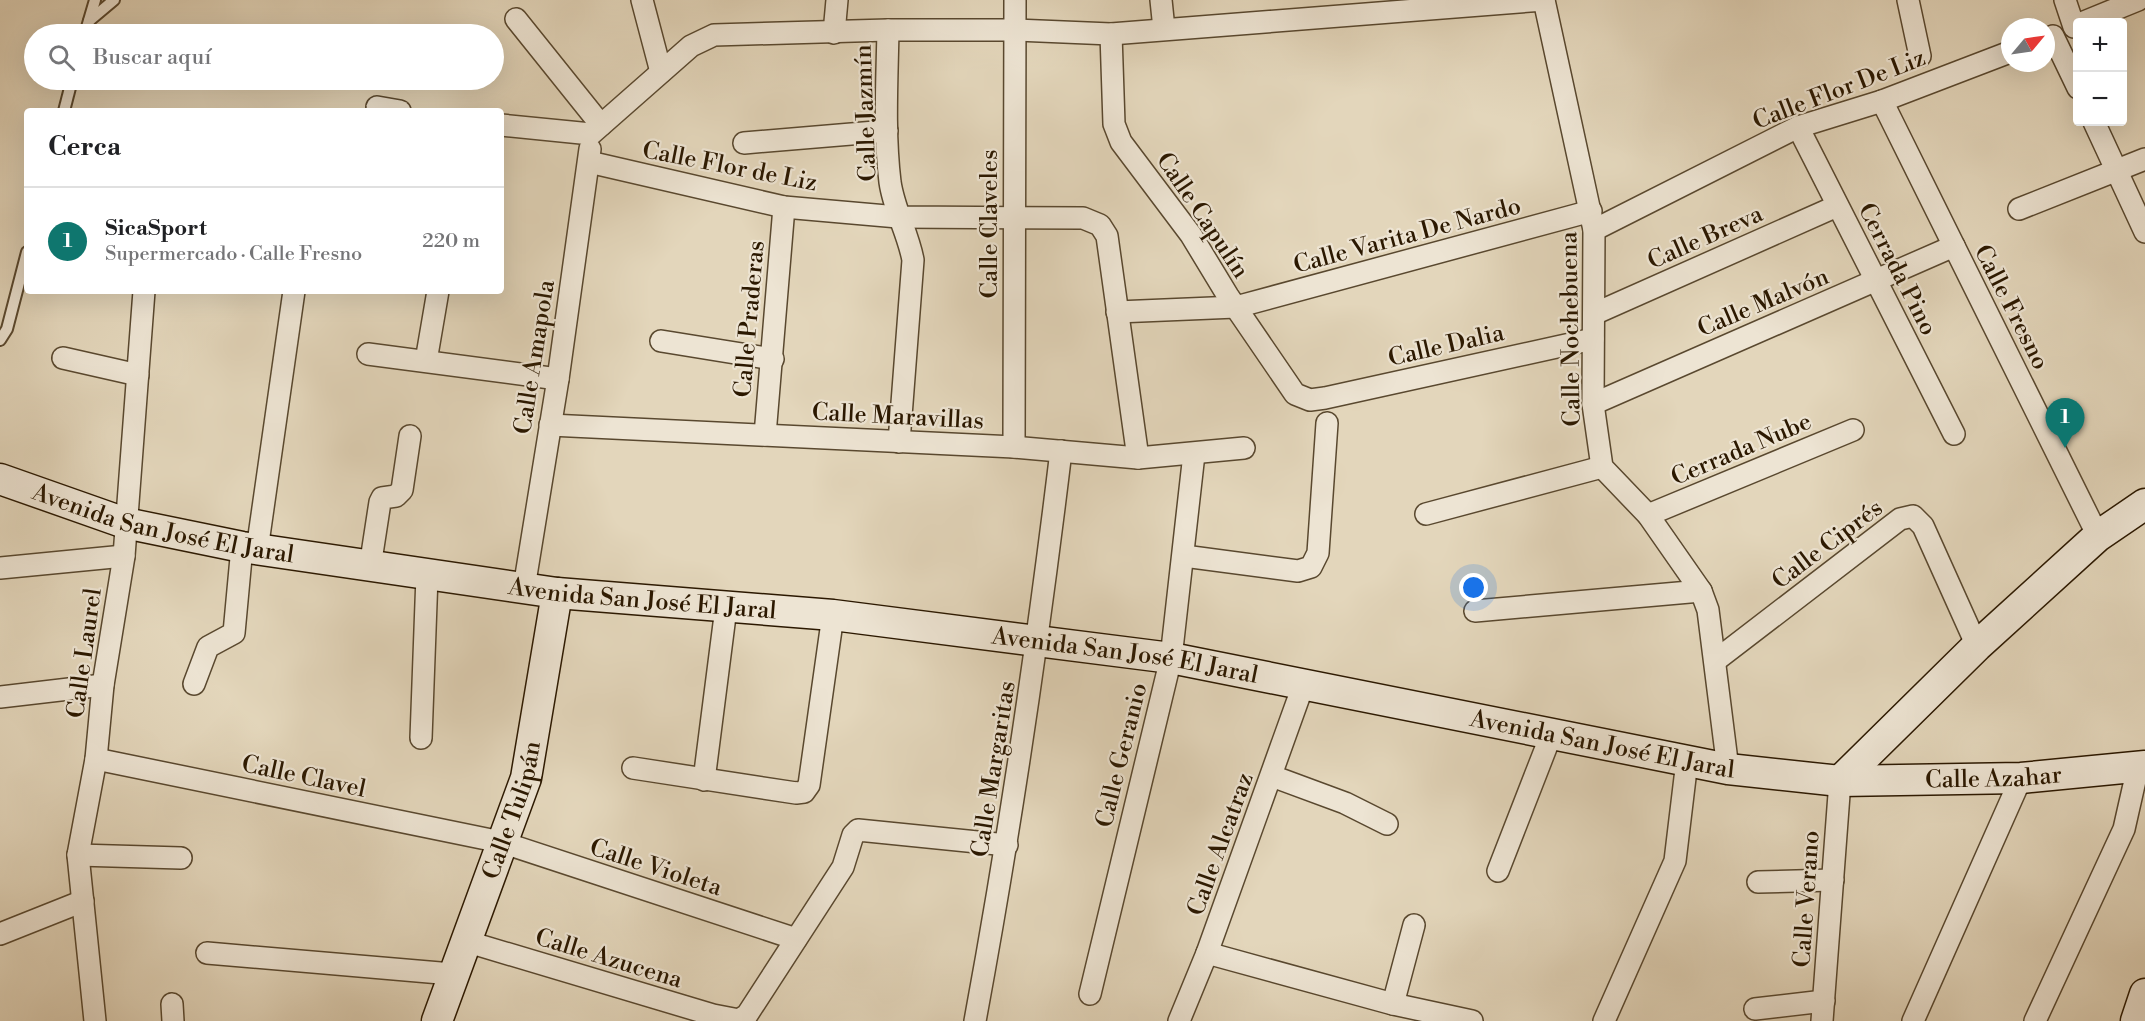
<!DOCTYPE html>
<html lang="es">
<meta charset="utf-8">
<style>
body{margin:0;font-family:"Libre Bodoni",serif;background:#f6f6f6;color:#202124}
.controls{position:absolute;right:18px;top:18px;display:grid;overflow:hidden;border-radius:6px;box-shadow:0 6px 24px #0002}
.controls button{width:54px;height:54px;display:grid;place-items:center;padding:0;border:0;border-bottom:2px solid #e0e0e0;background:#fff;color:#202124;font:30px sans-serif}
.compass{position:absolute;left:2001px;top:18px;width:54px;height:54px;border-radius:50%;background:#fff;box-shadow:0 6px 24px #0002;rotate:61deg}
.you{position:absolute;left:1474px;top:588px;width:21px;height:21px;margin:-15px;border:4px solid #fff;border-radius:50%;background:#1a73e8;box-shadow:0 0 0 9px #1a73e833}
.badge{display:grid;place-items:center;width:39px;height:39px;border-radius:50%;background:#0f766e;color:#fff;font-size:20px;font-weight:700}
.pin{position:absolute;translate:-50% -50px;filter:drop-shadow(0 2px 3px #0008)}
.pin::after{content:'';position:absolute;top:32px;width:21px;height:18px;background:inherit;clip-path:polygon(0 0,100% 0,50% 100%)}
.list{margin:0;padding:0;list-style:none}
h2{display:flex;justify-content:space-between;align-items:center;height:78px;margin:0;padding:0 24px;font-size:26px}
h2 small{font-size:20px;font-weight:400;color:#757577}
.list li{display:grid;grid-template-columns:39px 1fr auto;gap:18px;align-items:center;box-sizing:border-box;height:108px;padding:0 24px;border-top:2px solid #e0e0e0}
.list b{display:block;font-size:22px;white-space:nowrap}
.list p{margin:0;font-size:20px;white-space:nowrap;color:#757577}
.list em{font-size:20px;font-style:normal;color:#757577}
.icon{flex:none;width:33px;height:33px;fill:none;stroke:currentColor;stroke-width:2;stroke-linecap:round;stroke-linejoin:round}
.map{position:relative;flex:none;width:2145px;height:1021px;overflow:hidden}
.search{position:absolute;background:#fff;box-shadow:0 6px 24px #0002;left:24px;top:24px;width:480px;height:66px;display:flex;align-items:center;gap:15px;box-sizing:border-box;padding:0 21px;border-radius:33px;color:#757577;font-size:22px}
.panel{position:absolute;background:#fff;box-shadow:0 6px 24px #0002;left:24px;top:108px;width:480px;height:186px;border-radius:6px}
.map>svg:first-child{display:block}
.lines{fill:none;stroke-linecap:round;stroke-linejoin:round}
.lane-casing{stroke:#59482f;stroke-width:14}
.street-casing{stroke:#59482f;stroke-width:24}
.secondary-casing{stroke:#2b1800;stroke-width:33}
.lane{stroke:#ede4d3;stroke-width:10}
.street{stroke:#ede4d3;stroke-width:21}
.secondary{stroke:#ede4d3;stroke-width:30}
.labels{text-anchor:middle;stroke-width:4.5;stroke-linejoin:round;paint-order:stroke}
.street-label{font-size:24px;fill:#2b1800;stroke:#ede4d3}
</style>
<div class="map">
<svg width="2145" height="1021" viewBox="0 0 2145 1021">
<rect width="100%" height="100%" fill="#e3d6bb"/>
<filter id="stains"><feTurbulence type="fractalNoise" baseFrequency=".00333" numOctaves="4"/><feColorMatrix values="0 0 0 0 .2 0 0 0 0 .09 0 0 0 0 .02 0 0 0 .5 -.17"/></filter>
<radialGradient id="worn" r=".72"><stop offset=".6" stop-color="#630" stop-opacity="0"/><stop offset="1" stop-color="#630" stop-opacity=".3"/></radialGradient>
<g class="lines">
<g class="lane-casing">
<g id="lane">
<polyline points="89,21 114,0"/>
<polyline points="85,34 95,0"/>
<polyline points="64,111 72,80"/>
<polyline points="0,340 7,329 27,252"/>
</g>
</g>
<g class="street-casing">
<g id="street">
<polyline points="642,0 661,72"/>
<polyline points="1161,0 1164,29"/>
<polyline points="1544,0 1594,230 1593,404 1602,467 1648,515 1701,591 1708,610 1728,769"/>
<polyline points="1908,0 1920,56"/>
<polyline points="2065,0 2074,27"/>
<polyline points="516,19 601,125"/>
<polyline points="2084,22 2138,0"/>
<path d="M888,30C887,81 884,132 890,182C894,210 908,233 913,260L899,442"/>
<polyline points="834,33 837,0"/>
<polyline points="1111,34 1114,124 1121,142 1191,235 1228,296 1295,394 1310,400 1325,398 1593,339"/>
<polyline points="2053,36 2078,88"/>
<polyline points="1882,101 2098,536"/>
<polyline points="377,107 400,111"/>
<polyline points="2094,122 2145,232"/>
<polyline points="501,125 591,134 691,46 714,35 888,30 1015,30 1111,34 1544,0"/>
<polyline points="1798,127 1954,434"/>
<polyline points="744,143 887,131"/>
<polyline points="589,162 784,207 898,217 1083,218 1100,225 1107,236 1138,458"/>
<polyline points="2019,209 2145,159"/>
<polyline points="1594,230 1798,127 1882,101 2010,52"/>
<polyline points="1117,312 1236,307 1591,211"/>
<polyline points="1594,314 1837,206"/>
<polyline points="661,341 773,359"/>
<polyline points="368,354 558,379"/>
<polyline points="63,358 138,375"/>
<polyline points="426,361 438,291"/>
<polyline points="1593,404 1954,246"/>
<polyline points="550,425 1014,447 1138,458 1244,448"/>
<polyline points="765,435 784,207"/>
<polyline points="1014,447 1015,0"/>
<polyline points="1426,514 1602,467"/>
<polyline points="1648,515 1853,430"/>
<polyline points="257,550 294,291"/>
<polyline points="1184,556 1298,571 1311,567 1318,553 1327,423"/>
<polyline points="370,567 380,502 382,498 396,496 402,490 410,436"/>
<polyline points="0,568 124,556"/>
<polyline points="524,588 558,379 590,149"/>
<polyline points="1475,611 1701,591"/>
<polyline points="1715,661 1900,519 1913,516 1923,526 1977,646"/>
<polyline points="194,684 208,647 234,633 242,547"/>
<polyline points="0,697 103,685"/>
<polyline points="421,738 427,576"/>
<polyline points="96,759 501,842 796,939"/>
<polyline points="633,768 796,793 804,792 809,785 833,615"/>
<polyline points="1272,776 1345,803 1387,824"/>
<polyline points="704,780 726,608"/>
<polyline points="78,855 181,858"/>
<polyline points="1498,871 1551,735"/>
<polyline points="1758,882 1833,880"/>
<polyline points="0,934 83,901"/>
<polyline points="465,941 713,1015 739,1020 747,1015 843,867 853,835 858,830 1007,845"/>
<polyline points="207,953 452,974"/>
<polyline points="1207,953 1393,1004 1472,1021"/>
<polyline points="1090,994 1171,658 1194,454"/>
<polyline points="172,1004 173,1021"/>
<polyline points="1393,1004 1414,925"/>
<polyline points="1755,1009 1824,1001"/>
<polyline points="95,1021 78,855 96,759 103,685 124,556 144,291"/>
<path d="M975,1021C1010,832 1038,642 1061,451"/>
<polyline points="1179,1021 1207,953 1304,683"/>
<polyline points="1604,1021 1675,861 1687,761"/>
<polyline points="1822,1021 1840,781"/>
<polyline points="1913,1021 2021,778"/>
<polyline points="2035,1021 2124,829 2138,767"/>
</g>
</g>
<g class="secondary-casing">
<g id="secondary">
<path id="s1" d="M0,479L125,523L242,547L557,593L833,615L1171,658L1728,769L1840,781L2021,778L2145,766"/>
<polyline points="1840,781 1977,646 2098,536 2145,504"/>
<path id="s2" d="M437,1021L526,778L557,593"/>
<polyline points="2136,1021 2145,994"/>
</g>
</g>
<use href="#lane" class="lane"/>
<use href="#street" class="street"/>
<use href="#secondary" class="secondary"/>
</g>
<g class="labels">
<g class="street-label">
<text transform="translate(1839 89) rotate(-21)" y="8">Calle Flor De Liz</text>
<text transform="translate(865 113) rotate(-92)" y="8">Calle Jazmín</text>
<text transform="translate(730 166) rotate(11)" y="8">Calle Flor de Liz</text>
<text transform="translate(1203 215) rotate(56)" y="8">Calle Capulín</text>
<text transform="translate(989 224) rotate(-90)" y="8">Calle Claveles</text>
<text transform="translate(1407 235) rotate(-15)" y="8">Calle Varita De Nardo</text>
<text transform="translate(1705 237) rotate(-24)" y="8">Calle Breva</text>
<text transform="translate(1898 269) rotate(63)" y="8">Cerrada Pino</text>
<text transform="translate(1763 302) rotate(-23)" y="8">Calle Malvón</text>
<text transform="translate(2012 307) rotate(63)" y="8">Calle Fresno</text>
<text transform="translate(749 319) rotate(-85)" y="8">Calle Praderas</text>
<text transform="translate(1570 329) rotate(-91)" y="8">Calle Nochebuena</text>
<text transform="translate(1446 345) rotate(-13)" y="8">Calle Dalia</text>
<text transform="translate(534 357) rotate(-81)" y="8">Calle Amapola</text>
<text transform="translate(898 416) rotate(3)" y="8">Calle Maravillas</text>
<text transform="translate(1741 449) rotate(-23)" y="8">Cerrada Nube</text>
<text dy="8" stroke="none"><textPath href="#s1" startOffset="170">Avenida San José El Jaral</textPath></text>
<text transform="translate(1827 544) rotate(-37)" y="8">Calle Ciprés</text>
<text dy="8" stroke="none"><textPath href="#s1" startOffset="656">Avenida San José El Jaral</textPath></text>
<text transform="translate(84 653) rotate(-82)" y="8">Calle Laurel</text>
<text dy="8" stroke="none"><textPath href="#s1" startOffset="1142">Avenida San José El Jaral</textPath></text>
<text dy="8" stroke="none"><textPath href="#s1" startOffset="1628">Avenida San José El Jaral</textPath></text>
<text transform="translate(1121 755) rotate(-76)" y="8">Calle Geranio</text>
<text transform="translate(993 769) rotate(-81)" y="8">Calle Margaritas</text>
<text transform="translate(304 776) rotate(12)" y="8">Calle Clavel</text>
<text dy="8" stroke="none"><textPath href="#s1" startOffset="2022">Calle Azahar</textPath></text>
<text dy="8" stroke="none"><textPath href="#s2" startOffset="224">Calle Tulipán</textPath></text>
<text transform="translate(1220 844) rotate(-70)" y="8">Calle Alcatraz</text>
<text transform="translate(656 867) rotate(18)" y="8">Calle Violeta</text>
<text transform="translate(1806 899) rotate(-86)" y="8">Calle Verano</text>
<text transform="translate(609 958) rotate(17)" y="8">Calle Azucena</text>
</g>
</g>
<rect width="100%" height="100%" filter="url(#stains)"/>
<rect width="100%" height="100%" fill="url(#worn)"/>
</svg>
<div class="controls">
<button>+</button>
<button>−</button>
</div>
<svg class="compass" viewBox="-18 -18 36 36"><path d="M0-13l5 13h-10z" fill="#e53935"/><path d="M0 13l5-13h-10z" fill="#757577"/></svg>
<div class="you"></div>
<div class="pin badge" style="left:2065px;top:448px">1</div>
<div class="search"><svg class="icon" aria-label="search" viewBox="0 0 24 24"><circle cx="10" cy="10" r="6"/><path d="M15 15l6 6"/></svg>Buscar aquí</div>
<section class="panel">
<h2>Cerca<small></small></h2>
<ul class="list">
<li><span class="badge">1</span><div><b>SicaSport</b><p>Supermercado · Calle Fresno</p></div><em>220 m</em></li>
</ul>
</section>
</div>
